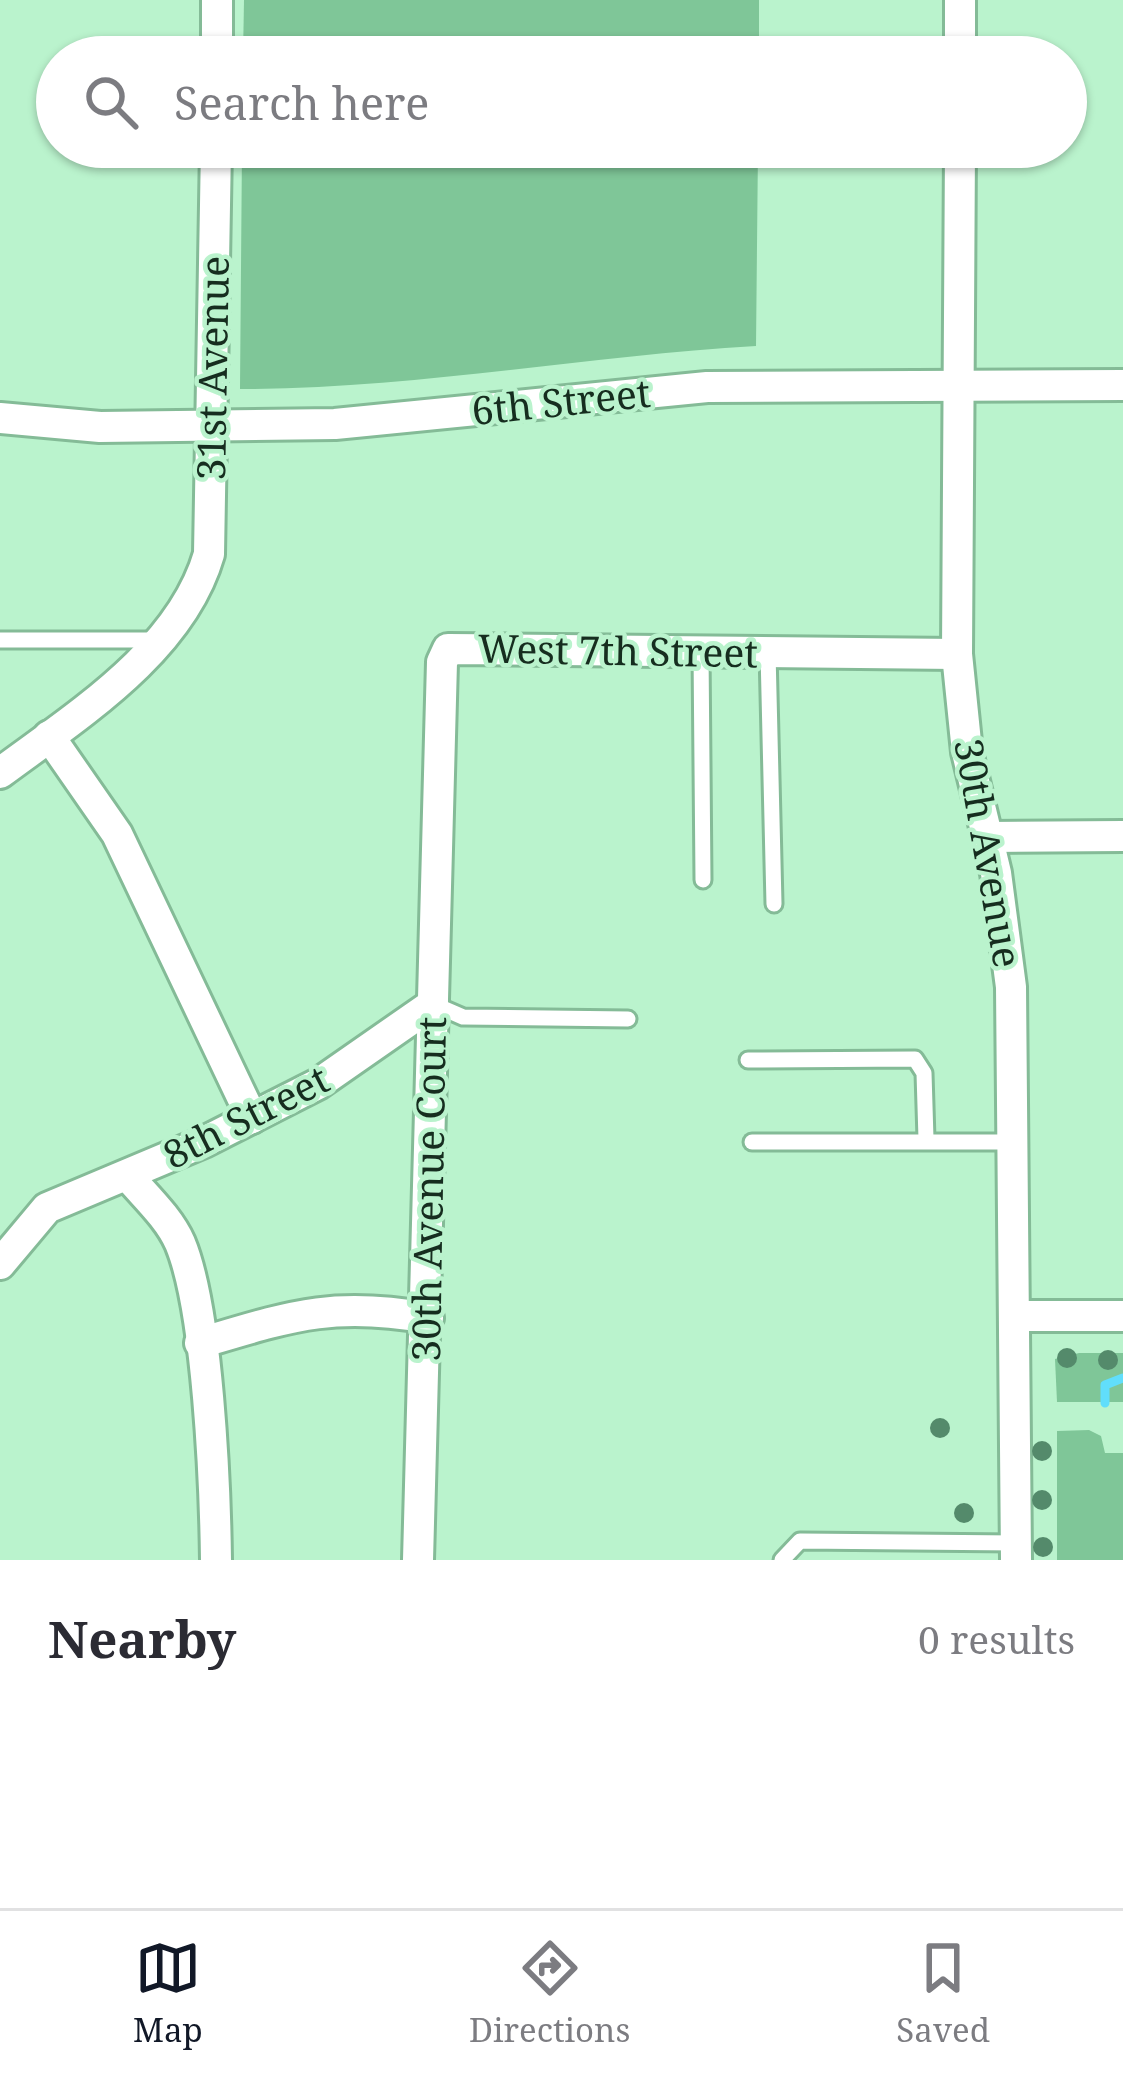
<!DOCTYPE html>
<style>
body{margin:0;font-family:"Noto Serif",serif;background:#f7f7f7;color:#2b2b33}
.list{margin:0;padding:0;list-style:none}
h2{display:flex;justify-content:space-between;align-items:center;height:156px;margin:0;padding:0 48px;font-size:51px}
h2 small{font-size:39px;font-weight:400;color:#7c7c81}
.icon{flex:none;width:66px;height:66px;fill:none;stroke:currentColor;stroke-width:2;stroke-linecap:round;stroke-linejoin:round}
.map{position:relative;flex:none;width:1123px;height:1560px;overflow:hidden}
.search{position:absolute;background:#fff;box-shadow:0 3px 9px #0004;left:36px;right:36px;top:36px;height:132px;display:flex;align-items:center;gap:30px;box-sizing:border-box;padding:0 42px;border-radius:66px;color:#7c7c81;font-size:45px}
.sheet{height:348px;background:#fff}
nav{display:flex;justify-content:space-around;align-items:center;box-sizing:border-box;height:168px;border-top:3px solid #e1e1e2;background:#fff;font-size:33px;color:#7c7c81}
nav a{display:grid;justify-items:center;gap:6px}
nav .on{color:#111827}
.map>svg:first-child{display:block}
.green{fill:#7fc698}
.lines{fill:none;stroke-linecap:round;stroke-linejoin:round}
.stream{stroke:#61defb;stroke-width:9}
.service-casing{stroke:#84bb97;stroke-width:21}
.minor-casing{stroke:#84bb97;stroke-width:36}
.service{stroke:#fff;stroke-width:15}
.minor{stroke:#fff;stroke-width:30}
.tree{fill:#548a6b}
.labels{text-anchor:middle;stroke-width:9;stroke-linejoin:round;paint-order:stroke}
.street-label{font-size:39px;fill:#162d1f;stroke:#baf3cd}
</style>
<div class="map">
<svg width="1123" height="1560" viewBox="0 0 1123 1560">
<rect width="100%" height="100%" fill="#baf3cd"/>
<g class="green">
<polygon points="244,0 759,0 759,57 243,57"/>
<path d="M242,147H758L756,346C584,356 413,389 240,389Z"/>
<polygon points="1079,1353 1123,1353 1123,1402 1057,1402 1055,1359"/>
<polygon points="1089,1430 1101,1436 1105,1453 1123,1453 1123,1560 1057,1560 1057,1431"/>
</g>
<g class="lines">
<polyline class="stream" points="1105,1403 1105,1385 1123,1378"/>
<g class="service-casing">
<g id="service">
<polyline points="0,640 159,640"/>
<polyline points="701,651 703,880"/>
<polyline points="768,652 774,904"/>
<polyline points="433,1004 463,1017 628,1019"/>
<polyline points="748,1060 915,1059 924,1073 926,1139"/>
<polyline points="752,1142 1013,1142"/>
<polyline points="782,1560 800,1541 1016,1543"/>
</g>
</g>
<g class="minor-casing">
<g id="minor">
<polyline points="115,57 158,57"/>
<polyline points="217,57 217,0"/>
<polyline points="960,57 960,0"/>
<polyline points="960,147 957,654 967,752 996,873 1011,987 1016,1560"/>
<polyline points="0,418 100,427 335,424 707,387 1123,385"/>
<polyline points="49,736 117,834 252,1118"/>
<path d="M0,773C78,715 181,651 209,554L216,147"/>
<polyline points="988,837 1123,836"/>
<path d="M128,1176C146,1197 169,1218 180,1243C208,1310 215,1484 216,1560"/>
<polyline points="0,1264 47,1208 204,1142 318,1084 433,1004"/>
<polyline points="1015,1316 1123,1316"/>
<path d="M200,1343C291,1316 333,1301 428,1318"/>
<polyline points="418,1560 442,662 448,649 957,654"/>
</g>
</g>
<use href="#service" class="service"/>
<use href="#minor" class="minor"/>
</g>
<g class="tree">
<circle cx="1067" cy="1358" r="10"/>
<circle cx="1108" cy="1360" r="10"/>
<circle cx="940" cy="1428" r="10"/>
<circle cx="1042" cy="1451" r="10"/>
<circle cx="1042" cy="1500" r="10"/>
<circle cx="964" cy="1513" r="10"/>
<circle cx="1043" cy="1547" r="10"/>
</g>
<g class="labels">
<g class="street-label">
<text transform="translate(213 368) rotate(-89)" y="14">31st Avenue</text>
<text transform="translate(561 402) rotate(-6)" y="14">6th Street</text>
<text transform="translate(618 651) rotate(1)" y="14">West 7th Street</text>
<text transform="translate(988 853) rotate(80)" y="14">30th Avenue</text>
<text transform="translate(246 1117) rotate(-27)" y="14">8th Street</text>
<text transform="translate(429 1189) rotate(-89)" y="14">30th Avenue Court</text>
</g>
</g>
</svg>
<div class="search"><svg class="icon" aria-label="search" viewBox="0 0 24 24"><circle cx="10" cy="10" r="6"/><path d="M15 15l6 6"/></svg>Search here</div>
</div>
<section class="sheet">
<h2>Nearby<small>0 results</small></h2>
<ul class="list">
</ul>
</section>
<nav>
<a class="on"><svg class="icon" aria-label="map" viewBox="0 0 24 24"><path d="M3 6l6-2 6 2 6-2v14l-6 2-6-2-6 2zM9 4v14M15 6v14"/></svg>Map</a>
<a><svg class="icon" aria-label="directions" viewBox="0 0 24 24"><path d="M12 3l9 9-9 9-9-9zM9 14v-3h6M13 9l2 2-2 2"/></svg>Directions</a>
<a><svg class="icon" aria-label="saved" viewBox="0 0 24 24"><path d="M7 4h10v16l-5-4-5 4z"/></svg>Saved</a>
</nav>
